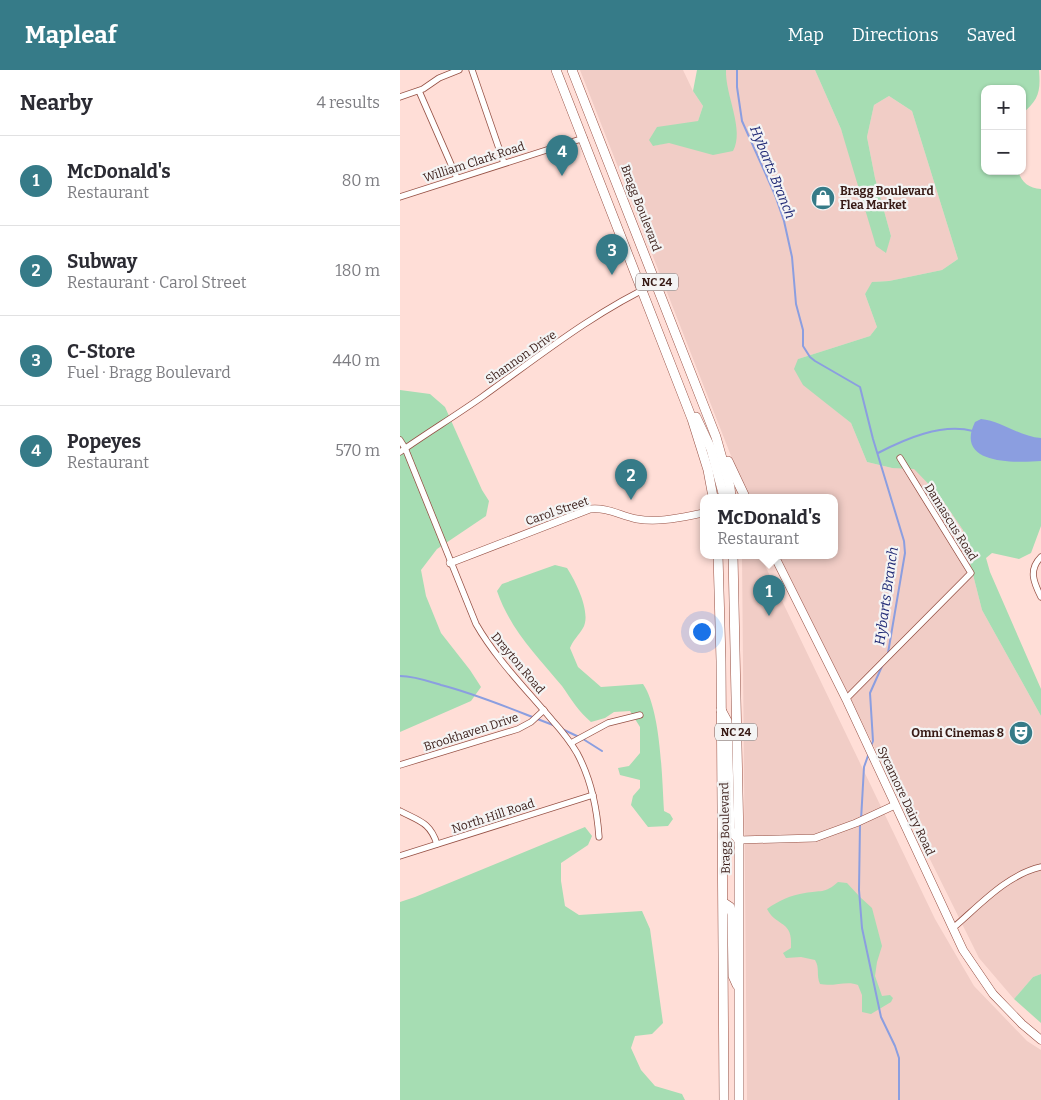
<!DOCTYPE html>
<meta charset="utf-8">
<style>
body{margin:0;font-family:Bitter,serif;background:#f7f7f7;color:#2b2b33}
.controls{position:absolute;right:15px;top:15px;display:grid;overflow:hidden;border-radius:10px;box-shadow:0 1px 4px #0004}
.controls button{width:45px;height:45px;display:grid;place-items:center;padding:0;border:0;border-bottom:1px solid #e1e1e2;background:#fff;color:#2b2b33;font:25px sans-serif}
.you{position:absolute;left:301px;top:561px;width:18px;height:18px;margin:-12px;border:4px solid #fff;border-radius:50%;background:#1a73e8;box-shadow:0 0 0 8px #1a73e833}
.badge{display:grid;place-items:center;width:32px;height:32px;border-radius:50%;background:#367b88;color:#fff;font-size:16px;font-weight:700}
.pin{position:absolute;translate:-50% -41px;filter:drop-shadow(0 1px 2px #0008)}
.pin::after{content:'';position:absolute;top:26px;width:18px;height:15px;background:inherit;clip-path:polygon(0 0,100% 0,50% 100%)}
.popup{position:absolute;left:300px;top:424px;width:138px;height:65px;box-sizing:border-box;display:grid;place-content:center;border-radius:10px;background:#fff;filter:drop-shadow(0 1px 4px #0005);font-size:16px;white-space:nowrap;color:#7c7c81}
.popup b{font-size:19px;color:#2b2b33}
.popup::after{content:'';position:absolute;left:50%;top:100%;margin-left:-10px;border:10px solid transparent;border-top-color:#fff}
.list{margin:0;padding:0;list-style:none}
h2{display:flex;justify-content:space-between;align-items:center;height:65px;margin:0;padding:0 20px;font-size:21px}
h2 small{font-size:16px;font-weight:400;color:#7c7c81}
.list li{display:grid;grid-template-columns:32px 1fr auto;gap:15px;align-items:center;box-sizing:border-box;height:90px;padding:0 20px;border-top:1px solid #e1e1e2}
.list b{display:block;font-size:19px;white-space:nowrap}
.list p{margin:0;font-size:16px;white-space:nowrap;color:#7c7c81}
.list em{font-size:16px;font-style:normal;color:#7c7c81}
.map{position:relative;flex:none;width:641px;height:1030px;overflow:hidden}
header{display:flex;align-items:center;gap:30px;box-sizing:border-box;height:70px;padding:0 25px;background:#367b88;color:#fff}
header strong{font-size:24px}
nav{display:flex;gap:28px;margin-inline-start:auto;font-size:18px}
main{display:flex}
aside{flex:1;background:#fff}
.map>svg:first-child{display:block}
.built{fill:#f1cdc6}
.green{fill:#a6ddb3}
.water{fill:#8b9ee0}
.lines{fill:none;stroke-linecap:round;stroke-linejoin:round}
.stream{stroke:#8b9ee0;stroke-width:2}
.minor-casing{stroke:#965145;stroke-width:7}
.tertiary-casing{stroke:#965145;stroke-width:8}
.secondary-casing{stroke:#965145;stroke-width:9}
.primary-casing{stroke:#965145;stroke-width:10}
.minor{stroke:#fff;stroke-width:5.5}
.tertiary{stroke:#fff;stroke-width:7}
.secondary{stroke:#fff;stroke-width:8}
.primary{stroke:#fff;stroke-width:9}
.labels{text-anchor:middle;stroke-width:4.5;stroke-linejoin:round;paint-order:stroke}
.shield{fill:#f4f4f4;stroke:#705c59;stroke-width:1}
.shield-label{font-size:11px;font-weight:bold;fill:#381b16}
.street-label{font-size:12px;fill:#381b16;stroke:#f4f4f4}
.poi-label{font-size:12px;font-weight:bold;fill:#381b16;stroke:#f4f4f4;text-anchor:start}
.water-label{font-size:14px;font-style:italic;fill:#202a76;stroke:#f4f4f4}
</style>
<header>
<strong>Mapleaf</strong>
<nav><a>Map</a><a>Directions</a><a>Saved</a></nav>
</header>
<main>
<aside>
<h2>Nearby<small>4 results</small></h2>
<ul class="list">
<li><span class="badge">1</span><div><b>McDonald's</b><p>Restaurant</p></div><em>80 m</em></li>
<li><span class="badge">2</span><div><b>Subway</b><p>Restaurant · Carol Street</p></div><em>180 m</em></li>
<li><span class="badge">3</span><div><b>C-Store</b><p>Fuel · Bragg Boulevard</p></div><em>440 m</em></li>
<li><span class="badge">4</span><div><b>Popeyes</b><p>Restaurant</p></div><em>570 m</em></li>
</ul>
</aside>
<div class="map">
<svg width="641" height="1030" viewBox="0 0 641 1030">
<rect width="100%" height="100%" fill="#ffded7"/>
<g class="built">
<polygon points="180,0 283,0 293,21 303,36 298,51 253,76 336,57 325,9 326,0 415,0 441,59 485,183 491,166 475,108 467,67 474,35 489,26 512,41 558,189 542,200 489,211 473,212 465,224 477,257 470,266 398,289 429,335 451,353 467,392 492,398 514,398 539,425 563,460 568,485 582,540 641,646 641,904 633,907 614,929 579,888 379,485 434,485 434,427 350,427 335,396"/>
<polygon points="342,485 360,485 535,849 574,916 627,971 641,980 641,1030 347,1030"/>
</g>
<g class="green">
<path d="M297,0H326C325,25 345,60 333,81L313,85L269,73L253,76L249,70L257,57L298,51L303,36L293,21Z"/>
<path d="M415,0H639C641,23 638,30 622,44V19H585V101H618C622,113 629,118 641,119V456L631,483L619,489L592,483L586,488L590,502L641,619V646L582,540L568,485L563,460L539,425L514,399L492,398L467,392L451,353L403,315L394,299L398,289L470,266L477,257L465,224L472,212L489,211L542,200L558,189L512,41L489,26L474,35L467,67L475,108L491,166L486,183L476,176L441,59Z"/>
<polygon points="0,320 30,324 45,337 82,420 89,431 86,446 37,479 21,500 26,526 41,563 70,600 81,617 71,631 0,662"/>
<path d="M155,495L167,498C175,510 192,543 183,558C179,565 173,570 170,578L178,597L201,617L243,614C261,640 262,709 264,741L270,744L273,749L268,756L248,757L231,735L233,726L240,718V710L220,705L218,698L229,696L240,683V657L230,641L214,642L205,648L191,652C179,642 171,629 162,616C136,585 110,559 97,521L102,514Z"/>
<polygon points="185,757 192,766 188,775 161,793 161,811 165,836 179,845 242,841 250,859 263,953 252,964 235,966 231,978 241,1000 255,1016 282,1024 285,1030 0,1030 0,832 15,827"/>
<path d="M438,812L447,813L460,827L472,838L482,876L477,892L475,906L482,926L490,925L493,928L491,932L471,944L462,942V925L458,915C447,910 434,917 420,914C416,905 420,898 415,890L401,887L386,888L383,883L391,878C393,849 377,858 367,839C378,831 391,825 405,823C420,820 425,824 438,812Z"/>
<polygon points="641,904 641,953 614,929 633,907"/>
</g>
<path class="water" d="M581,349C602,351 620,367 641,368V391C615,393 554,395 575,352Z"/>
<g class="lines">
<g class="stream">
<polyline points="337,0 337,17 342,51 375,125 384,151 392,187 396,234 403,260 403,276 410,287 415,291 460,317 473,369 504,471 505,483 488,583"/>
<path d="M478,383C505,369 541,353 573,361"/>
<path d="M0,606C14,606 28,611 41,615C80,625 116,641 153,655"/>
<polyline points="162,659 179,667"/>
<polyline points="183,669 202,681"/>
<polyline points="471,676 473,671 470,623 483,594"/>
<polyline points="461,750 464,697 469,683"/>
<polyline points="460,754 459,820 462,858 481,947 495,976 499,988 499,1030"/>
</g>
<g class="minor-casing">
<g id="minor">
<polyline points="72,0 104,93"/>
<polyline points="19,21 57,108"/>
<polyline points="0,27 23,19 39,8 59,0"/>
<polyline points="0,127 184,68"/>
<path d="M0,370L5,378L76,554C96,589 126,619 152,650C161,660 170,671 177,683C191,709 197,738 199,767"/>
<path d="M0,382C27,363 55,346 82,327C138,287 194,242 257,213"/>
<path d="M641,487C628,500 634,513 641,527"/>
<polyline points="446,629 571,503 500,388"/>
<polyline points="171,673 208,653 240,645"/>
<polyline points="0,695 118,659 131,652 144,640"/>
<path d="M0,741C19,751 30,752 37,774"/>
<polyline points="0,786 193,725"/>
<path d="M553,858C579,836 606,805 641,797"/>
</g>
</g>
<g class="tertiary-casing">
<g id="tertiary">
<path d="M50,493L190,439C207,437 221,446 237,449C259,453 282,447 304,443"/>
<polyline points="339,770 415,768 456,753 495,735"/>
</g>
</g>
<g class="secondary-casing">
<polyline id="secondary" points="374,485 447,631 563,880 593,924 622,954 641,970"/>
</g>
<g class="primary-casing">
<g id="primary">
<polyline points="156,0 292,349 308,400 313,427"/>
<polyline points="172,0 316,367 330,417 331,427"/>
<polyline points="296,347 311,379 324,427"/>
<polyline points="328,391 345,427"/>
<polyline points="318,485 321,591 324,1030"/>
<polyline points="333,485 339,770 339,1030"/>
<polyline points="321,640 327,651 330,760 339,770"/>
<polyline points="324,833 330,837 332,844 333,906 337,915"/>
</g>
</g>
<use href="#minor" class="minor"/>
<use href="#tertiary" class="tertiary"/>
<use href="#secondary" class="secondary"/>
<use href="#primary" class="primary"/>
</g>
<defs>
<g id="shop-disc" transform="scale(1.25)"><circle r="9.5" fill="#367b88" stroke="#f4f4f4"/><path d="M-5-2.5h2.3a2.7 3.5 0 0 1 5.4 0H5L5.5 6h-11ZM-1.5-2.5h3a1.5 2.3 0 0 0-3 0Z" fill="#fff"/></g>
<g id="theatre-disc" transform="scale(1.25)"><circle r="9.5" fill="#367b88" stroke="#f4f4f4"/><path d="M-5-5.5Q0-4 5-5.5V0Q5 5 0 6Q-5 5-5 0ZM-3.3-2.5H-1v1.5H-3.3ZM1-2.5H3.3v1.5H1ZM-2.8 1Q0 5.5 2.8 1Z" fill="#fff"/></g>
</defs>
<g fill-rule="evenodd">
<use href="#shop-disc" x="423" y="128"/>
<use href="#theatre-disc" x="621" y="663"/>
</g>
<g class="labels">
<g class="shield">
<rect x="236" y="203.5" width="42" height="17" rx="4"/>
<rect x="315" y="653.5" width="42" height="17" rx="4"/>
</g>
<g class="shield-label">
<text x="257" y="216">NC 24</text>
<text x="336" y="666">NC 24</text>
</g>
<g class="street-label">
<text transform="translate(74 92) rotate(-18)" y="4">William Clark Road</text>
<text transform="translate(241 138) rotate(69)" y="4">Bragg Boulevard</text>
<text transform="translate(121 287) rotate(-35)" y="4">Shannon Drive</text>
<text transform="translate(157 441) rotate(-19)" y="4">Carol Street</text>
<text transform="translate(551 452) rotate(58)" y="4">Damascus Road</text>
<text transform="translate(118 593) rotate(50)" y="4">Drayton Road</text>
<text transform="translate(71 662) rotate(-18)" y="4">Brookhaven Drive</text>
<text transform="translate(506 731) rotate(65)" y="4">Sycamore Dairy Road</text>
<text transform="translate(93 746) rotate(-18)" y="4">North Hill Road</text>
<text transform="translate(325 758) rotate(-91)" y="4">Bragg Boulevard</text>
</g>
<g class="poi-label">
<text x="440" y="125">Bragg Boulevard<tspan x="440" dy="14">Flea Market</tspan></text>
<text x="604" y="667" text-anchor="end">Omni Cinemas 8</text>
</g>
<g class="water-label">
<text transform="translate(373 102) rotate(68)" y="5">Hybarts Branch</text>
<text transform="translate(486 526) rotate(-82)" y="5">Hybarts Branch</text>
</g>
</g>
</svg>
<div class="controls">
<button>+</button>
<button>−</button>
</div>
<div class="you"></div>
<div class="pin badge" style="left:369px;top:546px">1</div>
<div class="popup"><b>McDonald's</b>Restaurant</div>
<div class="pin badge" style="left:231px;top:430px">2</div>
<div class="pin badge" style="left:212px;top:205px">3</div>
<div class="pin badge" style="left:162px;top:106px">4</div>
</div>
</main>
